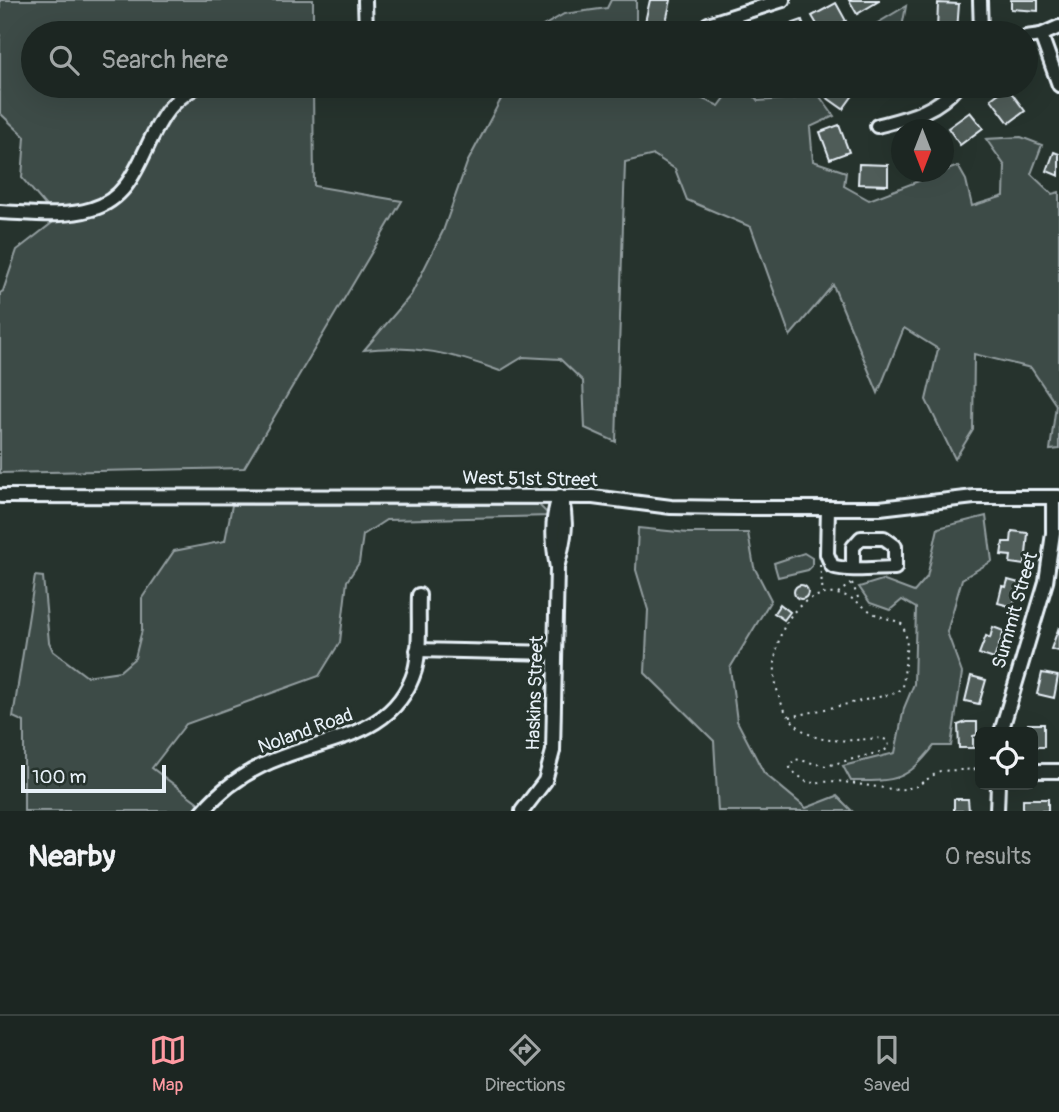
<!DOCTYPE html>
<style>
body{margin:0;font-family:Pangolin,sans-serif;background:#29322f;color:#f1f3f6}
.controls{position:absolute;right:21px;bottom:21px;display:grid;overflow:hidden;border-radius:10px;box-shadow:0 7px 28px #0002}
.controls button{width:63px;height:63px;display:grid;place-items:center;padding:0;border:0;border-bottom:2px solid #3a4340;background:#1c2622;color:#f1f3f6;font:35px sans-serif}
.compass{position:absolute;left:891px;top:119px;width:63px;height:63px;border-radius:50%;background:#1c2622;box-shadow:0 7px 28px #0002;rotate:180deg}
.scale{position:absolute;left:21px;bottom:18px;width:145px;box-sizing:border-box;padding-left:7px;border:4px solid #e8f1f8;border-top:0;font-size:19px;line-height:24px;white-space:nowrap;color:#e8f1f8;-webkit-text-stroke:5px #26332d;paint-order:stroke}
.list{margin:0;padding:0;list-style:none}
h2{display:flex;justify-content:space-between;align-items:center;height:91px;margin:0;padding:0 28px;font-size:30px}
h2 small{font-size:23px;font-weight:400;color:#a0a5a5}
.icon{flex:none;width:38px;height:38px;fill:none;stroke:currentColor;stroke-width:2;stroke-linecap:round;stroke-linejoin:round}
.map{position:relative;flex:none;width:1059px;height:811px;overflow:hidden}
.search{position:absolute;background:#1c2622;box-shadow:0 7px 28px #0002;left:21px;right:21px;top:21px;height:77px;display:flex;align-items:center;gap:18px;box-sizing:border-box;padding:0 24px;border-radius:38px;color:#a0a5a5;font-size:26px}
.sheet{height:203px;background:#1c2622}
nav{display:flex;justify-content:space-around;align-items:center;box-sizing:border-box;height:98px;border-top:2px solid #3a4340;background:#1c2622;font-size:19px;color:#a0a5a5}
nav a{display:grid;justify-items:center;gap:4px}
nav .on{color:#ff9aa2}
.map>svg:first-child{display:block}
.green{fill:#3e4b47;stroke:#939ea0;stroke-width:2}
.building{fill:#505c59;stroke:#e8f1f8;stroke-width:2}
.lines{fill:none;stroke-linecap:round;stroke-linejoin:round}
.minor-casing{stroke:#e8f1f8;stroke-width:18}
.path{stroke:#e8f1f8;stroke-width:2;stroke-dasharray:2 5;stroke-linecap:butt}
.minor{stroke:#26332d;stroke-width:12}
.labels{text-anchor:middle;stroke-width:6;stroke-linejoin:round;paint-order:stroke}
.street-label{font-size:19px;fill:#e8f1f8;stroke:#26332d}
</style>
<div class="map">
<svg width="1059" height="811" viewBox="0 0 1059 811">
<rect width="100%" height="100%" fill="#26332d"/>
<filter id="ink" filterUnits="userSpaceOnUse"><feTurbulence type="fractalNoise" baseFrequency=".0143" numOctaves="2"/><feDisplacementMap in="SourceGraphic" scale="14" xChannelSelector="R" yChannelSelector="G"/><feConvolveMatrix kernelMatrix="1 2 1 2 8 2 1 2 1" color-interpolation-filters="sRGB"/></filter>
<g filter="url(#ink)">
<g class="green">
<polygon points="0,0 313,0 313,33 33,33 33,86 313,86 314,186 402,201 244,468 0,473 0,293 3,291 17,250 57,219 22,178 25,137 0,113"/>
<polygon points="611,0 636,0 636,33 531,33 564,14 607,8"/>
<polygon points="906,6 901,33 861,33"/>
<path d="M508,86H673L719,106L734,86H746L758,101L797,98L803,86H823L818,94L834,116L810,127L813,161L846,172L844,186L869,200L958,166L966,180L972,206L1004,196L1005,166L986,139L1021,137L1042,145L1031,174L1052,194L1059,192V449L1050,450L1056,405L1031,368L974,354L973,430L955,459L926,400L938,349L904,328L878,393L833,285L790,336L751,227L687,200L675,169L654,155L625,162L616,442L585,428L583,381L560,359L523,357L500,371C455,354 413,344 364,350L411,295L443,231L467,163Z"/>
<polygon points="232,505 539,505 550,516 386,520 363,535 359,563 347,581 340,642 319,676 186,724 152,768 200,804 195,811 24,811 24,722 13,717 35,576 43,577 49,642 53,651 86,676 120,671 135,658 142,630 142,598 174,551 225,541"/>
<path d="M986,516L992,561L962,579L947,632L962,673L951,746H934C905,782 896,781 851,781L843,766L895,753L904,708L914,684L916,608L902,600L890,610L870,603L859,587L882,580L914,592L927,577L938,528Z"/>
<polygon points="638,528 688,533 748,533 754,567 771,600 730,668 737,721 764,773 806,808 837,796 852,811 718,811 714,741 645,673 648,610 636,570"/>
<polygon points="804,553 812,558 812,566 808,570 778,577 774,563"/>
</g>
<g class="building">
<polygon points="650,0 671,0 665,26 645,22"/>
<polygon points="849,0 879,0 879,1 857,14"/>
<polygon points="1011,0 1038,0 1038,11 1011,9"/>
<polygon points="836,3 846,21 822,33 812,16"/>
<polygon points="938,3 959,4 957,31 937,30"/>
<polygon points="802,20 806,33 778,33 777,29"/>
<polygon points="835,86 859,87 843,109 826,97"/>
<polygon points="870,86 898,86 873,95"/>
<polygon points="1007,87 1025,111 1009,123 991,99"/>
<polygon points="970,112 983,128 960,145 948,128"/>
<polygon points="839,125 849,152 830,159 820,132"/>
<polygon points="1054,152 1059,154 1059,176 1047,171"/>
<polygon points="859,164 888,165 888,185 858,184"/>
<polygon points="1012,531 1028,533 1025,565 1010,563 1011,556 1001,555 1003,542 1011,542"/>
<polygon points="1008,580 1019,583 1013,607 998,603 1002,586 1006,587"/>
<circle cx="801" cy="592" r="7"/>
<polygon points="780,604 790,612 784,620 774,613"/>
<polygon points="993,627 1004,631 994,659 979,654 986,636 990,638"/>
<polygon points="1059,627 1059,651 1051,649"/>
<polygon points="1042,673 1058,676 1054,698 1037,694"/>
<polygon points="971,676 986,680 979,704 965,701"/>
<polygon points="966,722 977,722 977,735 973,736 973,748 959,748 958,725"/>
<polygon points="1028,724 1044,724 1044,747 1033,747 1033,732 1028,732"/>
<polygon points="954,799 968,799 969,811 954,811"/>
<rect x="1023" y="799" width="25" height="12"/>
</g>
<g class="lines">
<g class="minor-casing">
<g id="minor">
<polyline points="365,0 366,33"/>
<polyline points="980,0 981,33"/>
<polyline points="708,24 783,0"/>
<polyline points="1041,35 1059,85"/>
<polyline points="1026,37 1041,35 1059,27"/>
<polyline points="338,86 342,86"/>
<path d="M877,126C907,118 937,112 957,86"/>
<path d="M0,212C29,213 63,218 92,209C138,196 142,143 168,110C176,100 187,92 197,86"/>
<polyline points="0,496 593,497 671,507 737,508 880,508 974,497 1059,497"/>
<path d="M828,508L827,554L832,566C850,572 875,568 895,568V546L884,538H861L853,547V568"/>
<path d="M558,564C564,540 569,520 560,496"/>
<polyline points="417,650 555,653"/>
<polyline points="1001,732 1046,582 1053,533 1053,497"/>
<polyline points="1033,771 1059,771"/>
<path d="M203,811C224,786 252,768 282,757C335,737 396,733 415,670C421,647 418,619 419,595"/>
<path d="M522,811L545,781L553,751L557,568C553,544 550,519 560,496"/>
<polyline points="997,811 998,785"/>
</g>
</g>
<g class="path">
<polyline points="820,565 823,594"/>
<polyline points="852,583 859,600"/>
<polyline points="838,593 853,582"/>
<path d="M790,717L896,693L903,688L907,640L903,625C893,618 883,619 873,613C860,605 852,595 836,594C770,588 750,709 813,736C832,744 861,739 882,738L888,741L889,747L884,751L826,766L795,759L789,766L792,771L808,783L837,781L898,790L915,787L940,771L980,769"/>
</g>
<use href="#minor" class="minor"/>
</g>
</g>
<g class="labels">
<g class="street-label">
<text transform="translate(530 478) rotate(1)" y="7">West 51st Street</text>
<text transform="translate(1014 610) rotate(-74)" y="7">Summit Street</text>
<text transform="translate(534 693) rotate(-88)" y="7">Haskins Street</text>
<text transform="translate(305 730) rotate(-20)" y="7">Noland Road</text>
</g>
</g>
</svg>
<div class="controls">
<button><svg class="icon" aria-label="locate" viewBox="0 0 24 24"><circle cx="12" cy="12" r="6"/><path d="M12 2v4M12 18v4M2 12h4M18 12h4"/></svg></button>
</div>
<svg class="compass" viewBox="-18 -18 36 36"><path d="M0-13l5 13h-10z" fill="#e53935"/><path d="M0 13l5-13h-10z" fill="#a0a5a5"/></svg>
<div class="scale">100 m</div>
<div class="search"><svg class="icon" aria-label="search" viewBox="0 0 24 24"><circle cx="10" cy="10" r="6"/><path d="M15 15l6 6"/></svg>Search here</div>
</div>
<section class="sheet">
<h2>Nearby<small>0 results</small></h2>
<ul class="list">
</ul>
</section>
<nav>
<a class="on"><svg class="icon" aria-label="map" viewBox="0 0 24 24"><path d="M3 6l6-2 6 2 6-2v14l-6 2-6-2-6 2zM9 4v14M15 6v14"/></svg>Map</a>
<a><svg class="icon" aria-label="directions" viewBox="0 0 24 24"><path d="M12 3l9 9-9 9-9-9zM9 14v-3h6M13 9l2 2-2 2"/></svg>Directions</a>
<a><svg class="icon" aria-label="saved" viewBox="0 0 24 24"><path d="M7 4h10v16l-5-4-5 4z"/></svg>Saved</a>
</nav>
